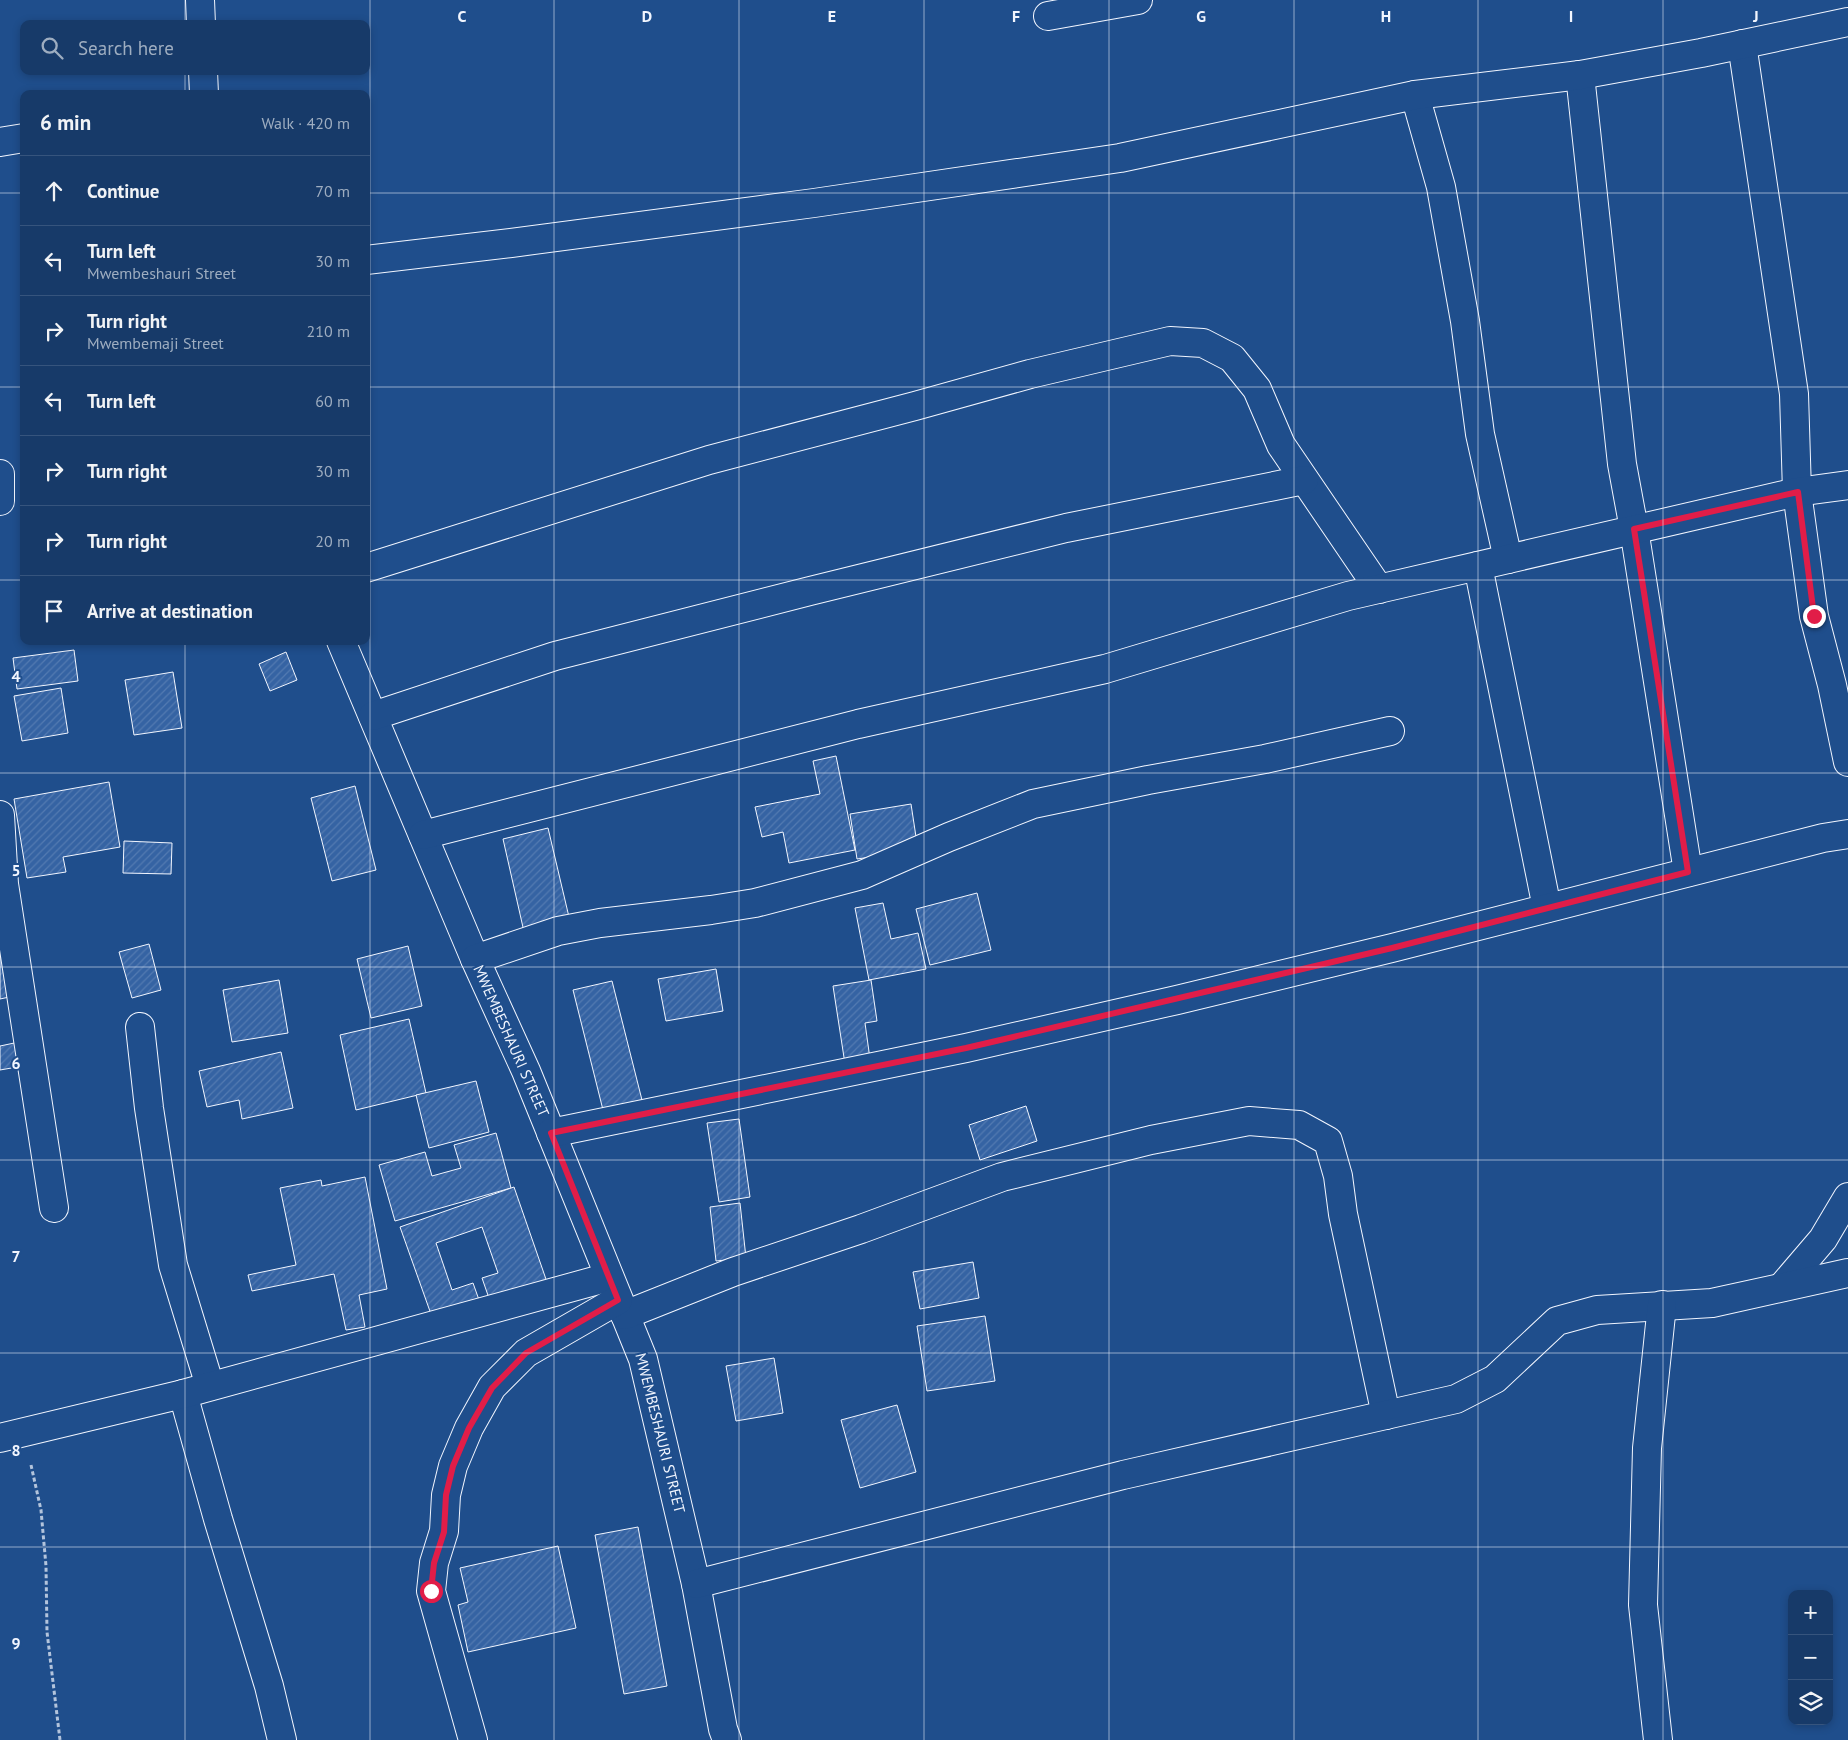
<!DOCTYPE html>
<meta charset="utf-8">
<style>
body{margin:0;font-family:"PT Sans",sans-serif;background:#20416f;color:#f1f3f6}
.controls{position:absolute;right:15px;bottom:15px;display:grid;overflow:hidden;border-radius:10px;box-shadow:0 2px 8px #0003}
.controls button{width:45px;height:45px;display:grid;place-items:center;padding:0;border:0;border-bottom:1px solid #36547d;background:#173a69;color:#f1f3f6;font:25px sans-serif}
.stop{position:absolute;width:15px;height:15px;margin:-11px;border:4px solid #e11d48;border-radius:50%;background:#fff}
.stop.end{background:#e11d48;border-color:#fff;box-shadow:0 1px 5px #0008}
.list{margin:0;padding:0;list-style:none}
h2{display:flex;justify-content:space-between;align-items:center;height:65px;margin:0;padding:0 20px;font-size:21px}
h2 small{font-size:16px;font-weight:400;color:#9eadc0}
.list li{display:grid;grid-template-columns:32px 1fr auto;gap:15px;align-items:center;box-sizing:border-box;height:70px;padding:0 20px;border-top:1px solid #36547d}
.list b{display:block;font-size:19px;white-space:nowrap}
.list p{margin:0;font-size:16px;white-space:nowrap;color:#9eadc0}
.list em{font-size:16px;font-style:normal;color:#9eadc0}
.icon{flex:none;width:28px;height:28px;fill:none;stroke:currentColor;stroke-width:2;stroke-linecap:round;stroke-linejoin:round}
.map{position:relative;flex:none;width:1848px;height:1740px;overflow:hidden}
.search{position:absolute;background:#173a69;box-shadow:0 2px 8px #0003;left:20px;top:20px;width:350px;height:55px;display:flex;align-items:center;gap:12px;box-sizing:border-box;padding:0 18px;border-radius:10px;color:#9eadc0;font-size:19px}
.panel{position:absolute;background:#173a69;box-shadow:0 2px 8px #0003;left:20px;top:90px;width:350px;height:555px;border-radius:10px}
.map>svg:first-child{display:block}
.building{fill:url(#building-hatch);stroke:#f2f6ff}
.lines{fill:none;stroke-linecap:round;stroke-linejoin:round}
.minor-casing{stroke:#f2f6ff;stroke-width:30}
.path{stroke:#b3c4dc;stroke-width:3;stroke-dasharray:4 2.5;stroke-linecap:butt}
.minor{stroke:#1f4e8c;stroke-width:28}
.route{stroke:#e11d48;stroke-width:6}
.grid{fill:none;stroke:#f2f6ff;stroke-width:1;stroke-opacity:0.55}
.labels{text-anchor:middle;stroke-width:4;stroke-linejoin:round;paint-order:stroke}
.street-label{font-size:15px;fill:#f2f6ff;stroke:#1f4e8c}
.grid-label{font-size:16px;text-anchor:middle;font-weight:bold;fill:#f2f6ff;stroke:#1f4e8c;stroke-width:4;stroke-linejoin:round;paint-order:stroke}
</style>
<div class="map">
<svg width="1848" height="1740" viewBox="0 0 1848 1740">
<defs>
<pattern id="building-hatch" width="6" height="6" patternUnits="userSpaceOnUse" patternTransform="scale(1.25)"><rect width="6" height="6" fill="#3563a3"/><path d="M-1 1l2-2M0 6l6-6M5 7l2-2" fill="none" stroke="#537ab1"/></pattern>
</defs>
<rect width="100%" height="100%" fill="#1f4e8c"/>
<g class="building">
<polygon points="74,650 78,681 17,689 13,658"/>
<polygon points="286,652 297,680 270,691 259,664"/>
<polygon points="173,672 182,728 134,735 125,680"/>
<polygon points="61,688 68,733 22,741 14,696"/>
<polygon points="836,756 855,850 789,863 783,832 762,837 755,807 820,794 813,761"/>
<polygon points="109,782 120,847 63,857 66,872 27,878 14,799"/>
<polygon points="355,786 376,870 332,881 311,798"/>
<polygon points="911,804 918,850 857,859 850,814"/>
<polygon points="548,828 573,934 527,945 503,839"/>
<polygon points="124,841 172,843 171,874 123,873"/>
<polygon points="977,893 991,950 930,965 916,909"/>
<polygon points="883,903 891,939 918,933 926,969 869,980 855,908"/>
<polygon points="149,944 161,990 132,998 119,952"/>
<polygon points="408,946 422,1006 371,1018 357,959"/>
<polygon points="7,956 14,996 0,999 0,957"/>
<polygon points="716,969 723,1011 666,1021 658,979"/>
<polygon points="279,980 288,1033 232,1042 223,990"/>
<polygon points="871,980 877,1021 865,1023 870,1059 845,1064 833,986"/>
<polygon points="612,981 644,1108 605,1118 573,990"/>
<polygon points="409,1019 426,1093 356,1110 340,1035"/>
<polygon points="19,1042 23,1066 0,1070 0,1046"/>
<polygon points="281,1052 293,1108 242,1119 239,1100 207,1107 199,1071"/>
<polygon points="476,1081 489,1132 429,1148 416,1095"/>
<polygon points="1026,1106 1037,1141 980,1160 969,1125"/>
<polygon points="739,1119 750,1197 719,1202 707,1123"/>
<polygon points="496,1133 511,1188 395,1221 379,1165 425,1152 432,1176 461,1168 454,1145"/>
<polygon points="365,1177 387,1289 359,1295 365,1327 346,1330 334,1274 252,1291 248,1275 296,1265 280,1188 321,1180 322,1186"/>
<polygon points="514,1187 548,1285 491,1304 482,1278 498,1273 482,1227 436,1243 452,1290 473,1283 484,1314 437,1331 400,1227"/>
<polygon points="740,1203 746,1258 716,1261 710,1207"/>
<polygon points="973,1262 979,1298 920,1309 913,1272"/>
<polygon points="985,1316 995,1381 927,1391 917,1326"/>
<polygon points="774,1358 783,1413 736,1421 726,1366"/>
<polygon points="897,1405 916,1472 860,1488 841,1420"/>
<polygon points="638,1527 667,1686 624,1694 595,1535"/>
<polygon points="558,1546 576,1628 468,1652 458,1605 468,1602 460,1568"/>
</g>
<g class="lines">
<g class="minor-casing">
<g id="minor">
<polyline points="200,0 201,24"/>
<polyline points="1048,16 1138,0"/>
<polyline points="1742,44 1794,394 1797,492 1814,616 1832,685 1848,762"/>
<polyline points="203,71 204,94"/>
<polyline points="1580,75 1622,464 1634,529 1688,872"/>
<polyline points="1415,95 1441,187 1465,321 1480,434 1508,559"/>
<polyline points="0,142 24,138"/>
<polyline points="366,260 511,243 814,203 1120,158 1415,95 1580,75 1701,53 1848,22"/>
<polyline points="0,474 0,501"/>
<polyline points="1478,566 1547,908"/>
<polyline points="366,568 709,460 915,406 1030,374 1170,341 1203,343 1232,358 1257,389 1281,445 1379,589"/>
<polyline points="341,641 475,959 526,1071 643,1359 696,1584 723,1729 727,1740"/>
<polyline points="373,716 555,656 810,591 1066,528 1304,480"/>
<polyline points="0,815 4,884 54,1208"/>
<polyline points="423,835 858,724 1105,669 1348,596 1797,492 1848,485"/>
<polyline points="475,959 558,931 600,923 711,910 755,903 862,875 949,837 1033,804 1148,780 1265,759 1390,731"/>
<polyline points="140,1027 149,1108 173,1265 210,1386"/>
<polyline points="551,1133 966,1048 1177,1000 1392,948 1823,838 1848,834"/>
<polyline points="1782,1287 1823,1239 1848,1197"/>
<polyline points="625,1315 733,1272 861,1229 1002,1177 1151,1140 1249,1121 1299,1125 1328,1141 1338,1176 1343,1214 1386,1415"/>
<polyline points="183,1394 218,1519 269,1686 282,1740"/>
<polyline points="0,1438 183,1394 609,1277"/>
<polyline points="696,1584 1123,1475 1456,1399 1495,1379 1557,1321 1597,1310 1712,1303 1848,1273"/>
<polyline points="473,1740 431,1591 434,1563 444,1531 446,1495 453,1466 469,1428 492,1387 526,1353 618,1300"/>
<polyline points="1658,1740 1643,1605 1647,1448 1662,1305"/>
</g>
</g>
<polyline class="path" points="31,1465 41,1510 46,1566 47,1632 60,1740"/>
<use href="#minor" class="minor"/>
</g>
<g class="lines">
<polyline class="route" points="431,1591 434,1563 444,1532 446,1495 453,1466 469,1428 492,1388 526,1353 618,1300 551,1133 966,1048 1392,948 1688,872 1634,529 1798,492 1814,616"/>
</g>
<path class="grid" d="M185,0V24M370,0V1740M554,0V1740M739,0V1740M924,0V1740M1109,0V1740M1294,0V1740M1478,0V1740M1663,0V1740M185,71V94M0,193H24M366,193H1848M0,387H24M366,387H1848M0,580H24M366,580H1848M185,641V1740M0,773H1848M0,967H1848M0,1160H1848M0,1353H1848M0,1547H1848"/>
<g class="labels">
<g class="street-label">
<text transform="translate(511 1041) rotate(66)" y="5">MWEMBESHAURI STREET</text>
<text transform="translate(660 1433) rotate(76)" y="5">MWEMBESHAURI STREET</text>
</g>
</g>
<g class="grid-label">
<text x="462" y="22">C</text>
<text x="647" y="22">D</text>
<text x="832" y="22">E</text>
<text x="1016" y="22">F</text>
<text x="1201" y="22">G</text>
<text x="1386" y="22">H</text>
<text x="1571" y="22">I</text>
<text x="1756" y="22">J</text>
<text x="16" y="682">4</text>
<text x="16" y="876">5</text>
<text x="16" y="1069">6</text>
<text x="16" y="1262">7</text>
<text x="16" y="1456">8</text>
<text x="16" y="1649">9</text>
</g>
</svg>
<div class="controls">
<button>+</button>
<button>−</button>
<button><svg class="icon" aria-label="layers" viewBox="0 0 24 24"><path d="M12 4l9 5-9 5-9-5zM3 14l9 5 9-5"/></svg></button>
</div>
<div class="stop" style="left:431px;top:1591px"></div>
<div class="stop end" style="left:1814px;top:616px"></div>
<div class="search"><svg class="icon" aria-label="search" viewBox="0 0 24 24"><circle cx="10" cy="10" r="6"/><path d="M15 15l6 6"/></svg>Search here</div>
<section class="panel">
<h2>6 min<small>Walk · 420 m</small></h2>
<ul class="list">
<li><svg class="icon" aria-label="ahead" viewBox="0 0 24 24"><path d="M12 20V5M6 11l6-6 6 6"/></svg><div><b>Continue</b></div><em>70 m</em></li>
<li><svg class="icon" aria-label="left" viewBox="0 0 24 24"><path d="M17 20v-9H6M10 6l-5 5 5 5"/></svg><div><b>Turn left</b><p>Mwembeshauri Street</p></div><em>30 m</em></li>
<li><svg class="icon" aria-label="right" viewBox="0 0 24 24"><path d="M7 20v-9h11M14 6l5 5-5 5"/></svg><div><b>Turn right</b><p>Mwembemaji Street</p></div><em>210 m</em></li>
<li><svg class="icon" aria-label="left" viewBox="0 0 24 24"><path d="M17 20v-9H6M10 6l-5 5 5 5"/></svg><div><b>Turn left</b></div><em>60 m</em></li>
<li><svg class="icon" aria-label="right" viewBox="0 0 24 24"><path d="M7 20v-9h11M14 6l5 5-5 5"/></svg><div><b>Turn right</b></div><em>30 m</em></li>
<li><svg class="icon" aria-label="right" viewBox="0 0 24 24"><path d="M7 20v-9h11M14 6l5 5-5 5"/></svg><div><b>Turn right</b></div><em>20 m</em></li>
<li><svg class="icon" aria-label="arrive" viewBox="0 0 24 24"><path d="M6 21V4h12l-3 4 3 4H6"/></svg><div><b>Arrive at destination</b></div></li>
</ul>
</section>
</div>
